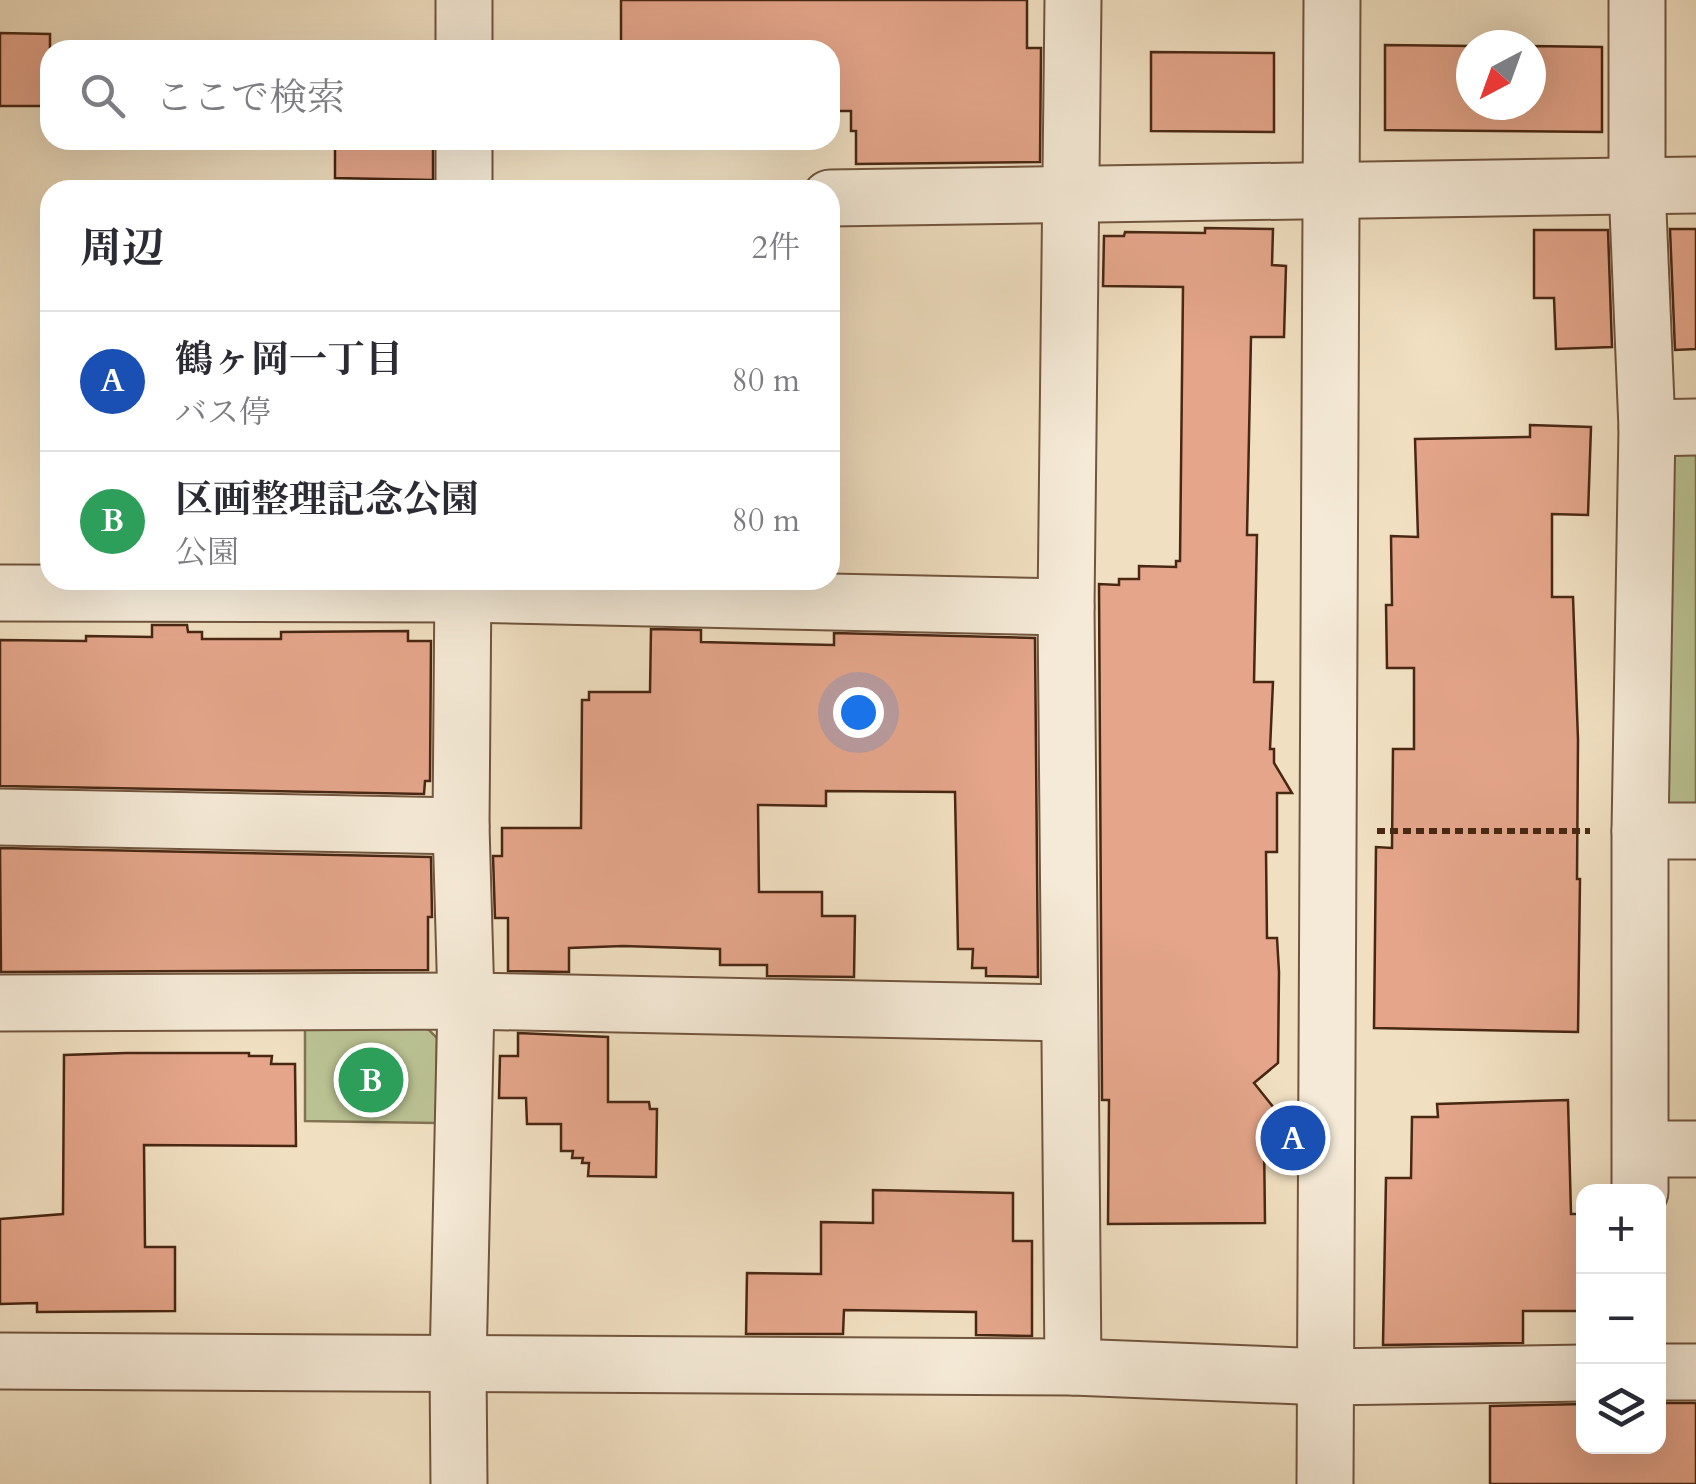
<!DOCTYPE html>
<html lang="ja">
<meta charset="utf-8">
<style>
body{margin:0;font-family:Cardo,"Noto Serif JP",serif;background:#f7f7f7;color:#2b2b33}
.controls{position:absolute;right:30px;bottom:30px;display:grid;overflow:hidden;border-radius:20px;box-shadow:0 10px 40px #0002}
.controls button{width:90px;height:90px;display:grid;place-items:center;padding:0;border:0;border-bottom:2px solid #e1e1e2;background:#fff;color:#2b2b33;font:50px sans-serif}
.compass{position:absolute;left:1456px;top:30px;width:90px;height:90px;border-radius:50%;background:#fff;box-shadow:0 10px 40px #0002;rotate:221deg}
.you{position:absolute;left:858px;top:712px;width:35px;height:35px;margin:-25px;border:8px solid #fff;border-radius:50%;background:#1a73e8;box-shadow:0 0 0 15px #1a73e833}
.badge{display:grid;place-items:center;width:65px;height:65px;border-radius:50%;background:#d93025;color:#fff;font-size:32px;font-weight:700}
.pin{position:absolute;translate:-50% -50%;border:5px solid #fff;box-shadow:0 2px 10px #0006}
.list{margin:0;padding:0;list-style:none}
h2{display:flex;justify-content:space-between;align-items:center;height:130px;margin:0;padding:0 40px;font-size:42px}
h2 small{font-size:32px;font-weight:400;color:#7c7c81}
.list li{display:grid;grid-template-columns:65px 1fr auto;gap:30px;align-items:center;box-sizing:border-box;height:140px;padding:0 40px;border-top:2px solid #e1e1e2}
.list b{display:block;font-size:38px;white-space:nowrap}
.list p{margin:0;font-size:32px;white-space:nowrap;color:#7c7c81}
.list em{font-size:32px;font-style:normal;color:#7c7c81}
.icon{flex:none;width:55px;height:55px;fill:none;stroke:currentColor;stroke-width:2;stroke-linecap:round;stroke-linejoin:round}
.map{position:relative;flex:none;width:1696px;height:1484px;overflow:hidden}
.search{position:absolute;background:#fff;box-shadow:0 10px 40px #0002;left:40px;top:40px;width:800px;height:110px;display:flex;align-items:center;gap:25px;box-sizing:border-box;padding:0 35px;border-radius:30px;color:#7c7c81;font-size:38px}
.panel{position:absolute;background:#fff;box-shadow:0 10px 40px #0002;left:40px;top:180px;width:800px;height:410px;border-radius:30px}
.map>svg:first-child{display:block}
.green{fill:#bac293;stroke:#817453;stroke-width:2.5}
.building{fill:#e4a58a;stroke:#482713;stroke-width:2.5}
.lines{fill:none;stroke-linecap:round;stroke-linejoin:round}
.minor-casing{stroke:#72553e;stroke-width:59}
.path{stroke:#482713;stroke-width:6;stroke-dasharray:8 5;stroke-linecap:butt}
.minor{stroke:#f5ead7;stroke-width:55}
</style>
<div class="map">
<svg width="1696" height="1484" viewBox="0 0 1696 1484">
<rect width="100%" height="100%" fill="#f0dfc1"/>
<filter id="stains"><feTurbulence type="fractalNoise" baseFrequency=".002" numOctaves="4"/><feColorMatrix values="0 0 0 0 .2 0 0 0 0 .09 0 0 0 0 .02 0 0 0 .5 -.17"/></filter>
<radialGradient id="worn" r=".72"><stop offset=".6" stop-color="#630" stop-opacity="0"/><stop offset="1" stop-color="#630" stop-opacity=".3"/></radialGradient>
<g class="green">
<polygon points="1696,444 1696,819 1667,819 1664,457"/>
<polygon points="305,1025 424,1025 437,1038 436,1123 305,1121"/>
</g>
<g class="building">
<polygon points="621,0 1027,0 1027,48 1041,48 1040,162 856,164 856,131 851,131 851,111 830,111 830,50 621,50"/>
<polygon points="0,33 50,34 50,106 0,106"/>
<polygon points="1385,45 1471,46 1471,105 1531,105 1531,46 1602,47 1602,132 1385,130"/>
<polygon points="1151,52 1274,53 1274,132 1151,131"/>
<polygon points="335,140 404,140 404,143 433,145 433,180 335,178"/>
<polygon points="1205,228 1273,229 1272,265 1286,266 1284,337 1251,337 1247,535 1257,535 1254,682 1273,682 1270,749 1274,749 1274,763 1292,793 1277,793 1277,852 1266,852 1267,938 1277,938 1279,972 1278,1063 1254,1083 1282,1118 1264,1138 1265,1223 1108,1224 1109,1100 1102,1100 1099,584 1119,585 1119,579 1139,579 1139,566 1176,567 1176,561 1180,561 1183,287 1103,286 1104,236 1124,236 1125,232 1205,233"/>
<polygon points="1670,229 1696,229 1696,349 1675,350"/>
<polygon points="1534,230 1608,230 1612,347 1556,349 1554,298 1534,298"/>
<polygon points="1530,425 1591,427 1588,515 1552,514 1552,597 1573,597 1578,740 1577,879 1580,879 1578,1032 1374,1028 1376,847 1392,848 1393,749 1414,749 1414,668 1387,668 1386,605 1392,605 1391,536 1418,537 1415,439 1530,437"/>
<polygon points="152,625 187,625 188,632 202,632 202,639 281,639 281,632 408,631 408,641 431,641 430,781 425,781 424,794 0,786 0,640 86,641 86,636 152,637"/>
<polygon points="651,629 701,630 701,642 834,645 834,633 1035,638 1038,977 986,976 986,968 972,968 973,949 958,949 955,792 826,791 826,806 758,805 759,892 822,892 822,916 855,916 854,977 767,976 767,965 720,965 720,949 623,946 569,948 569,972 508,971 508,918 495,918 493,856 502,856 502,828 581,828 582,700 589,700 589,692 650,692"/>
<polygon points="0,848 431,857 432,917 428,917 428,970 1,972"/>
<polygon points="518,1033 608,1037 608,1102 649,1102 650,1109 657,1109 656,1177 588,1176 589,1163 582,1163 583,1158 572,1158 573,1151 561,1151 561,1124 527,1124 526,1098 499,1098 500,1056 518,1056"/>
<polygon points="126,1053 249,1053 249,1056 272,1056 271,1064 295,1064 296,1146 144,1145 145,1247 175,1247 175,1311 37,1312 37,1303 0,1304 0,1219 63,1214 64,1055"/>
<polygon points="1568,1100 1571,1214 1584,1214 1584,1311 1523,1311 1523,1343 1383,1345 1386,1178 1411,1178 1412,1117 1438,1117 1437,1104"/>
<polygon points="873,1190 1013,1193 1013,1241 1032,1241 1032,1336 976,1335 976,1312 844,1310 843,1334 746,1334 747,1273 821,1274 821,1222 873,1223"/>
<polygon points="1658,1403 1696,1403 1696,1484 1490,1484 1490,1406 1584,1404 1584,1446 1658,1446"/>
</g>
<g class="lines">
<g class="minor-casing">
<g id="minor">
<polyline points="1637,0 1637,186 1647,428 1640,831 1640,1192"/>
<polyline points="464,50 464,0"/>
<polyline points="464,190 464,140"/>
<polyline points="830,198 1696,185"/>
<polyline points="1647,428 1696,427"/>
<polyline points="0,593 462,594 1066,607"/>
<polyline points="0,817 461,826"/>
<polyline points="1640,831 1696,831"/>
<polyline points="0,1003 466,1001 1069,1013"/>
<polyline points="1641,1149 1696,1149"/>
<polyline points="0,1361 1073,1367 1326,1377 1584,1373"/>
<polyline points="1073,1367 1066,607 1073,0"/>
<polyline points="1658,1372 1696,1372"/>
<polyline points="459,1484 458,1365 466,1001 461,826 463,580"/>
<polyline points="1325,1484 1332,0"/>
</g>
</g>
<polyline class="path" points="1377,831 1590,831"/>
<use href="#minor" class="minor"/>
</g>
<rect width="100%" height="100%" filter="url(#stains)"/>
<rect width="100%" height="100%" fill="url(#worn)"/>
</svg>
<div class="controls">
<button>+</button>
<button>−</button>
<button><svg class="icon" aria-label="layers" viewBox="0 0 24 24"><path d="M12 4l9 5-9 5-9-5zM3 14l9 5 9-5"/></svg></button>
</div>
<svg class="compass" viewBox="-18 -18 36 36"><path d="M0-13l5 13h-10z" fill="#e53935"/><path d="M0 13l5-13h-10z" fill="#7c7c81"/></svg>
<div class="you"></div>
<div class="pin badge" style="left:1293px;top:1138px;background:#1a4fb4">A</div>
<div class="pin badge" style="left:371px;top:1080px;background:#2e9e5b">B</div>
<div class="search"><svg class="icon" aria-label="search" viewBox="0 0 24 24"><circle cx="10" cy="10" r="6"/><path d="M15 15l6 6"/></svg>ここで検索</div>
<section class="panel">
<h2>周辺<small>2件</small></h2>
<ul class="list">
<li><span class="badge" style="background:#1a4fb4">A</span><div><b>鶴ヶ岡一丁目</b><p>バス停</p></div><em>80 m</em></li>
<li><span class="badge" style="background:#2e9e5b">B</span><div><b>区画整理記念公園</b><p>公園</p></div><em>80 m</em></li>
</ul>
</section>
</div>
